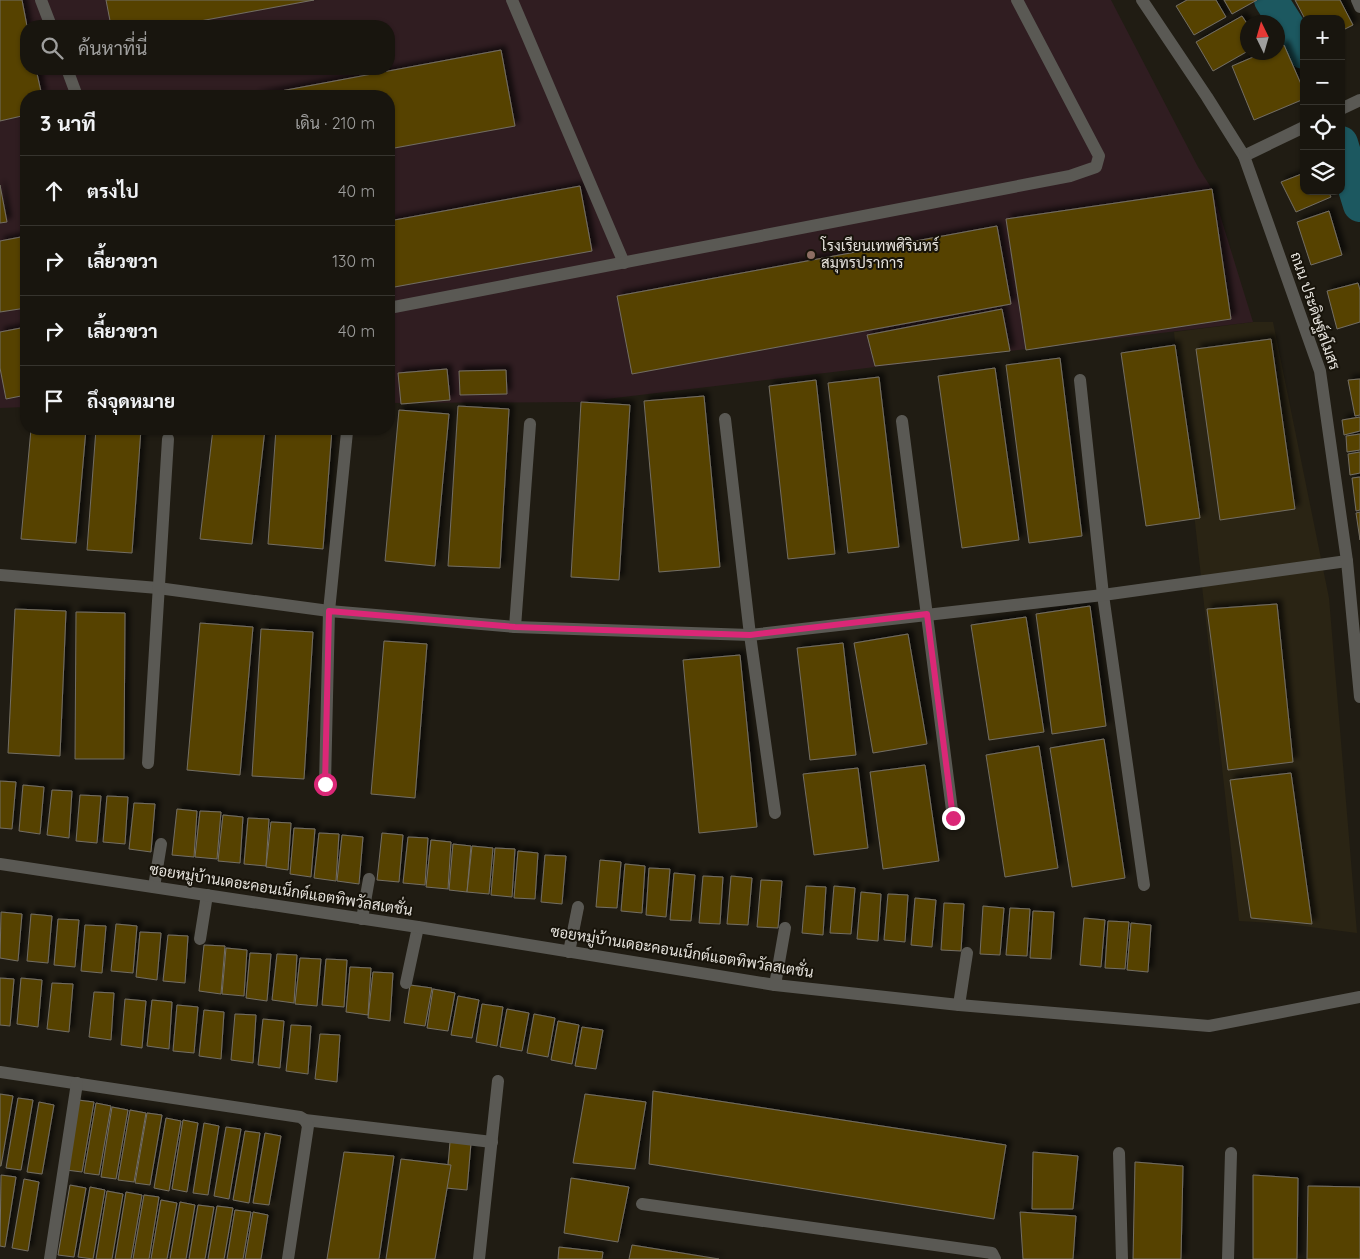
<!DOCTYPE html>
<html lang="th">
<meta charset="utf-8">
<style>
body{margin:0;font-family:Quicksand,Sarabun,sans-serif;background:#211e17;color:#f1f3f6}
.controls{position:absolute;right:15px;top:15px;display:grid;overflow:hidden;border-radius:10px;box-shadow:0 1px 4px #0004}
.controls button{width:45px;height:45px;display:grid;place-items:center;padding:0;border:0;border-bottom:1px solid #36342e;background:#18150e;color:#f1f3f6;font:25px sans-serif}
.compass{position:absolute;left:1240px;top:15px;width:45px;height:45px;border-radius:50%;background:#18150e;box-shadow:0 1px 4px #0004;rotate:355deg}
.stop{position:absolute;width:15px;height:15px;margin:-11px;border:4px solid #db2777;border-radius:50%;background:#fff}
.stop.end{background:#db2777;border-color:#fff;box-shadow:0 1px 5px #0008}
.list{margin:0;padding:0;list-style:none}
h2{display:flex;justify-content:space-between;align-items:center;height:65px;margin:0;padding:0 20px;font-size:21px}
h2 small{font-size:16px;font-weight:400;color:#9f9f9e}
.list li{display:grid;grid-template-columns:32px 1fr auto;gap:15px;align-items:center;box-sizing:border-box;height:70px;padding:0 20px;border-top:1px solid #36342e}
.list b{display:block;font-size:19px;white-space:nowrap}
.list em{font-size:16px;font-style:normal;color:#9f9f9e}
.icon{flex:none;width:28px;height:28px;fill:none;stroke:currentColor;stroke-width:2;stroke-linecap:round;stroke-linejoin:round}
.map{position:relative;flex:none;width:1360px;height:1259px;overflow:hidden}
.search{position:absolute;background:#18150e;box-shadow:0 1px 4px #0004;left:20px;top:20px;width:375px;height:55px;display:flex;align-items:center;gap:12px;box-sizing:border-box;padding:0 18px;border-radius:20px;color:#9f9f9e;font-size:19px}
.panel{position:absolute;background:#18150e;box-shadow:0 1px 4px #0004;left:20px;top:90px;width:375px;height:345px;border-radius:20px}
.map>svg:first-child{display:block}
.built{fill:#2a2414}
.education{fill:#301d21;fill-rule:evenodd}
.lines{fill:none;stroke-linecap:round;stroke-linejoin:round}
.canal{stroke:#1c5860;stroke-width:34}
.building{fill:#564205;stroke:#736e63;filter:url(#shadow)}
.service{stroke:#5a5954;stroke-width:12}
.minor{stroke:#5a5954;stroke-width:12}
.tertiary{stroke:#5a5954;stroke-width:12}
.route{stroke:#db2777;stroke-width:6}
.education-dot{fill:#8d6e63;stroke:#17130a;stroke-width:2}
.labels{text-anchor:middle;stroke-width:4;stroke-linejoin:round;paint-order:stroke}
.poi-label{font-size:15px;fill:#e5e2dc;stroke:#17130a;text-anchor:start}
.street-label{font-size:15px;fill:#e5e2dc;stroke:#17130a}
</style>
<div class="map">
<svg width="1360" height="1259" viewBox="0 0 1360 1259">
<defs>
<filter id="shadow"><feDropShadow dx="4.5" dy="-4.5" stdDeviation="2.5" flood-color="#0009"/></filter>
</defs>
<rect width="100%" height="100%" fill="#201c13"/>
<polygon class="built" points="1253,322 1273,322 1329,598 1357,933 1287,924 1239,921 1174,332"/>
<path class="education" d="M0,0H1111L1198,167L1212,189L1253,322L581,402L389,403V96H26V407L0,408ZM26,26H389V69H26Z"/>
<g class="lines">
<g class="canal">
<polyline points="1271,0 1304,52"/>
<polyline points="1341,143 1360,205"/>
</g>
</g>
<g class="building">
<polygon points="0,0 22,0 27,26 26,69 36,69 42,96 26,96 26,115 0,121"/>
<polygon points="106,0 314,0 173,26 111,26"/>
<polygon points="1187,0 1216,0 1226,17 1194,35 1176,6"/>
<polygon points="1224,0 1257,0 1232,14"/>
<polygon points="1295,0 1340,0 1353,25 1341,31 1341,19 1305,19"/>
<polygon points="1242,16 1248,25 1248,51 1213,71 1196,42"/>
<polygon points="1284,45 1304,91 1304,99 1254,120 1232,66 1265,52 1278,52 1278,47"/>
<polygon points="501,50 515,126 389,149 389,96 254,96"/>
<polygon points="1304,173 1304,191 1328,191 1331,197 1296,212 1281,182"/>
<polygon points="0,185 7,222 0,223"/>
<polygon points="580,186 592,251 389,288 389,221"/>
<polygon points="1212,189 1231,319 1026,350 1006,219"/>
<polygon points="1329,211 1342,255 1311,265 1297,222"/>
<polygon points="997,226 1011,304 632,374 617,296"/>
<polygon points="26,236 26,308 0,312 0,241"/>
<polygon points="1358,283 1360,290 1360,322 1337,329 1327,291"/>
<polygon points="1002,309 1010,351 875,366 867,335"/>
<polygon points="26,327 26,395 6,399 0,368 0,332"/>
<polygon points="1271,339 1295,509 1220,520 1196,349"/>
<polygon points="1175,345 1200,518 1146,526 1121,353"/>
<polygon points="1060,358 1082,536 1029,543 1006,365"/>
<polygon points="995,368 1019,540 962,548 938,376"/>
<polygon points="447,369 450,400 401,404 398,373"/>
<polygon points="506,370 507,394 460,395 459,371"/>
<polygon points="879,377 899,547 848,553 828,383"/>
<polygon points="1360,379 1360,415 1355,416 1348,380"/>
<polygon points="816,380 835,554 788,559 769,386"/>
<polygon points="704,396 720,567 659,572 644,401"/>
<polygon points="581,402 630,405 619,580 571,577"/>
<polygon points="458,406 509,409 500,568 448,566"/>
<polygon points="399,410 449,414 435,566 385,561"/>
<polygon points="1360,417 1360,431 1344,435 1342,420"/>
<polygon points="31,429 86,429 76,543 21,539"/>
<polygon points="96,429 141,429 132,553 87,550"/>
<polygon points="213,429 265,429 252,544 200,539"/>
<polygon points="276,429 332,429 323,549 268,544"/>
<polygon points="1360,434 1360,450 1347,452 1346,436"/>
<polygon points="1360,452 1360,473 1350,475 1348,454"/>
<polygon points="1360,477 1360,510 1356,511 1352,478"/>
<polygon points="1360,512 1360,540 1356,513"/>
<polygon points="1277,604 1293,762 1228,770 1207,609"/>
<polygon points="1090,606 1106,726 1052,734 1036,614"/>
<polygon points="15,609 66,611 60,756 8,753"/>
<polygon points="76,612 125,613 124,759 75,759"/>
<polygon points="1026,617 1044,732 989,740 971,625"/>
<polygon points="200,623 253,627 240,775 187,770"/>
<polygon points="261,629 313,632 304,779 252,776"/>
<polygon points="908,634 927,744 873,753 854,643"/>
<polygon points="384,641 427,644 415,798 371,794"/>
<polygon points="843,643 856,755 810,760 797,648"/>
<polygon points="740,655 757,827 699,833 683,660"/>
<polygon points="1104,739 1125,878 1072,887 1050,748"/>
<polygon points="1039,746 1058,868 1005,877 986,755"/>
<polygon points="925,765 939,861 883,869 870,772"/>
<polygon points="858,768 868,848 814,855 803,774"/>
<polygon points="1291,773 1312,924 1251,918 1230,780"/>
<polygon points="0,781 16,782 12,829 0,828"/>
<polygon points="23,785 44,787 40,834 19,831"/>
<polygon points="52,790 72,791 69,838 47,835"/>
<polygon points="80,795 101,796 97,843 76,841"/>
<polygon points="107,796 128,797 125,844 103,842"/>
<polygon points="134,803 155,804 151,852 129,849"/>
<polygon points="177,809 197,811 194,857 172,855"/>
<polygon points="200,811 221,812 217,859 195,857"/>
<polygon points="223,815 243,817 240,863 218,861"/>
<polygon points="248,818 269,819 266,866 244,864"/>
<polygon points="271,822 291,823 288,870 266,867"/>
<polygon points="294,828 315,829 311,877 290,874"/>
<polygon points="319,833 339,834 336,881 314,878"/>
<polygon points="382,833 403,835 399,882 377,880"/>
<polygon points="342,835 363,837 359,884 337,881"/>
<polygon points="408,837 428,838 425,885 403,883"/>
<polygon points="431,840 451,842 448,889 426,887"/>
<polygon points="453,844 471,846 467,892 449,890"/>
<polygon points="472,846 493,848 489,894 467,892"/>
<polygon points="495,848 515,849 512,897 491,895"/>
<polygon points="518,851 538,853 535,899 514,898"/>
<polygon points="545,855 566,856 562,904 541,902"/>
<polygon points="600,860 621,862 617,908 596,907"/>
<polygon points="625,864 645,866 642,913 621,911"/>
<polygon points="649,868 670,869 666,917 646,915"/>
<polygon points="674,873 695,875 691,921 670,920"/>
<polygon points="703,876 723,877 720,924 699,923"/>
<polygon points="731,876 752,878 748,925 727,924"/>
<polygon points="761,880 782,881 778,928 757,927"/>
<polygon points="806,886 826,887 823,935 802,933"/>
<polygon points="834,886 855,888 851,934 830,933"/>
<polygon points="861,892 881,894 878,941 857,939"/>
<polygon points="888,894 908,895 905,942 884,940"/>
<polygon points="915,898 936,900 932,947 911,945"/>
<polygon points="944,903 964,904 961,951 941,950"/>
<polygon points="983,906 1004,908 1000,955 980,954"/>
<polygon points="1010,908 1030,909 1027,956 1006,955"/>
<polygon points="1033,911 1054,912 1051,959 1030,958"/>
<polygon points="1,912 22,914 18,961 0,958"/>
<polygon points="31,914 52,916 48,963 27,961"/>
<polygon points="1084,918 1105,920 1101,967 1080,965"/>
<polygon points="58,919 79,920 75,967 54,965"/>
<polygon points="1108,921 1129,922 1125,969 1105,968"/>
<polygon points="1131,923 1151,925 1148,972 1127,970"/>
<polygon points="116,924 137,926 133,973 111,971"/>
<polygon points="85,925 106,926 102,973 81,971"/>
<polygon points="140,932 161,933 157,980 136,977"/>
<polygon points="168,935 188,936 185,983 163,981"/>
<polygon points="204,945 225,946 221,994 199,991"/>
<polygon points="226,948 247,950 244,996 222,994"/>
<polygon points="250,953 271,954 267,1001 246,998"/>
<polygon points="277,954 297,955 294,1003 272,1000"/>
<polygon points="300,958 321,959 317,1006 295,1004"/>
<polygon points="326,959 347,960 344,1007 322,1005"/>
<polygon points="350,967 371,968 368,1015 346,1012"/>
<polygon points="373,972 393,973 390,1021 368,1018"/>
<polygon points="0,978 14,979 10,1026 0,1025"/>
<polygon points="21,978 42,980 38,1027 17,1024"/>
<polygon points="52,983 73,984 69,1032 47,1029"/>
<polygon points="410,985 432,988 425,1026 404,1023"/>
<polygon points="433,989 455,993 448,1031 427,1028"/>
<polygon points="94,992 114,993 111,1040 89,1037"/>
<polygon points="458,996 479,1000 472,1038 451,1035"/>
<polygon points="125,999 146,1001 142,1048 121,1045"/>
<polygon points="152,1000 172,1002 169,1049 147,1046"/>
<polygon points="482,1004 503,1007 497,1046 476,1042"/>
<polygon points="177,1005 198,1007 194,1053 173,1051"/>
<polygon points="507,1009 529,1013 522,1051 500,1047"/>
<polygon points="204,1010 224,1012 221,1059 199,1056"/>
<polygon points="235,1014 256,1015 253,1063 231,1060"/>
<polygon points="534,1014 555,1018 548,1057 527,1053"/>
<polygon points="263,1019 284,1021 280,1068 258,1065"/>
<polygon points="558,1021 579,1025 572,1064 551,1060"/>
<polygon points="291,1025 311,1026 308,1074 286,1071"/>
<polygon points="582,1027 603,1030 596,1069 575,1066"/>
<polygon points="320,1034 340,1035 337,1082 315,1079"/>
<polygon points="653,1091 1006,1145 994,1219 649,1164"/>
<polygon points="0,1094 13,1096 1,1166 0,1166"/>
<polygon points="585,1094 646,1102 635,1169 573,1163"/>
<polygon points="18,1098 33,1100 21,1170 6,1168"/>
<polygon points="78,1100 94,1102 82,1172 66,1170"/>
<polygon points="39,1102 54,1105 42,1174 27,1172"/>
<polygon points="96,1103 111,1106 99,1175 84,1173"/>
<polygon points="112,1107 128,1110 116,1179 101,1177"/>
<polygon points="130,1110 146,1113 134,1182 118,1180"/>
<polygon points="147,1113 162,1115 150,1185 135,1183"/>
<polygon points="166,1118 181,1121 169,1191 154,1188"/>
<polygon points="183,1120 198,1123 187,1192 172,1189"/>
<polygon points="204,1123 219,1126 208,1195 193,1193"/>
<polygon points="226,1127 241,1129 229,1199 214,1196"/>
<polygon points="245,1131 260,1133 249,1203 233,1200"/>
<polygon points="265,1133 281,1136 269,1205 253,1203"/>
<polygon points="450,1142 471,1143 467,1190 446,1188"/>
<polygon points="344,1152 394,1156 379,1259 327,1259"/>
<polygon points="1033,1152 1078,1156 1073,1209 1032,1209"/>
<polygon points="401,1159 451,1165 435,1259 386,1259"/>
<polygon points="1135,1162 1183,1166 1181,1259 1133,1259"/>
<polygon points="1,1175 16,1177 5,1247 0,1246"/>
<polygon points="1253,1175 1298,1178 1297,1259 1253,1259"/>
<polygon points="571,1178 629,1187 618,1242 564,1233"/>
<polygon points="24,1179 39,1182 28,1251 12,1248"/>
<polygon points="70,1185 86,1188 74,1257 58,1255"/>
<polygon points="1308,1186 1360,1187 1360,1259 1307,1259"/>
<polygon points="90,1187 105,1190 93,1259 78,1257"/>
<polygon points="107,1191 123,1194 112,1259 96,1259"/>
<polygon points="126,1192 142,1195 131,1259 115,1259"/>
<polygon points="144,1195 159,1197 149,1259 133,1259"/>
<polygon points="161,1200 177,1203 167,1259 151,1259"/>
<polygon points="180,1202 195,1205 186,1259 170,1259"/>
<polygon points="198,1205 214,1207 205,1259 189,1259"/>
<polygon points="217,1206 233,1208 224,1259 208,1259"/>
<polygon points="235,1210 251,1212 243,1259 227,1259"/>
<polygon points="253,1212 268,1215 261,1259 245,1259"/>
<polygon points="1020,1212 1076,1216 1073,1259 1023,1259"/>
<polygon points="632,1245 719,1259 629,1259"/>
<polygon points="559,1247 603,1252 602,1259 558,1259"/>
</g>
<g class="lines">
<g class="service">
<polyline points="41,0 51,26"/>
<polyline points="512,0 624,263"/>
<polyline points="67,69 77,96"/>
<polyline points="389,308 1070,176 1096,167 1099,156 1017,0"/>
<polyline points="154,887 161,844"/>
<polyline points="362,919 369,879"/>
<polyline points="200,939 207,895"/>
<polyline points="569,952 578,907"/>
<polyline points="406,983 418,927"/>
<polyline points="775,985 785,928"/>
<polyline points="959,1005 967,953"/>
</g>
<g class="minor">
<polyline points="1357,0 1360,7"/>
<polyline points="1341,109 1360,100"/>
<polyline points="1244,156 1304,127"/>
<polyline points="1080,380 1103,595 1144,885"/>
<polyline points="725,419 750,635 775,813"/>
<polyline points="902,421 953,818"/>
<polyline points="0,575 158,588 329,611 515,627 750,635 1103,595 1347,561"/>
<polyline points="515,627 530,424"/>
<polyline points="148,763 168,439"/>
<polyline points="325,784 329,611 347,432"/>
<polyline points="0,864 418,927 775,985 959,1005 1209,1026 1360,997"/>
<polyline points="0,1072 300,1117 305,1120 492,1142"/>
<polyline points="1119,1153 1122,1259"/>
<polyline points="642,1204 992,1253 995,1259"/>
<polyline points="50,1259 77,1083"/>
<polyline points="288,1259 308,1126 305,1120"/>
<polyline points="479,1259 498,1081"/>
<polyline points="1228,1259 1231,1153"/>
</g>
<polyline class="tertiary" points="1142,0 1207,97 1244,156 1320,371 1347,561 1360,697"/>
</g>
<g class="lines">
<polyline class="route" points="325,784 329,611 515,627 750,635 927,614 953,818"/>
</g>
<circle class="education-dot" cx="811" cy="255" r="5"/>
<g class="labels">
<g class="poi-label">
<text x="821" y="251">โรงเรียนเทพศิรินทร์<tspan x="821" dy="17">สมุทรปราการ</tspan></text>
</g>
<g class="street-label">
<text transform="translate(1315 311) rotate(71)" y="5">ถนน ประดิษฐ์สโมสร</text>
<text transform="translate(281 890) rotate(9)" y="5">ซอยหมู่บ้านเดอะคอนเน็กต์แอตทิพวัลสเตชั่น</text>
<text transform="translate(682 952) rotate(9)" y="5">ซอยหมู่บ้านเดอะคอนเน็กต์แอตทิพวัลสเตชั่น</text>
</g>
</g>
</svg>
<div class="controls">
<button>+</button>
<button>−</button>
<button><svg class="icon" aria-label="locate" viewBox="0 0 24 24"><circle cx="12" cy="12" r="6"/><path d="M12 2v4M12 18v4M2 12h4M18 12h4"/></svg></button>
<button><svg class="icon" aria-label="layers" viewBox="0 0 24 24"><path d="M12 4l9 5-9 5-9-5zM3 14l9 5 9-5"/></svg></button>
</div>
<svg class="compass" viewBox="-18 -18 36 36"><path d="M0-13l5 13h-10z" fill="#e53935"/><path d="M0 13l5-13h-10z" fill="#9f9f9e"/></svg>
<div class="stop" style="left:325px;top:784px"></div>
<div class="stop end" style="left:953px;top:818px"></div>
<div class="search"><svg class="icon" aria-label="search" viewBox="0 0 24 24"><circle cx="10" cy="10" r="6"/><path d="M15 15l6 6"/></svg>ค้นหาที่นี่</div>
<section class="panel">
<h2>3 นาที<small>เดิน · 210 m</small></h2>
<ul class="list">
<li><svg class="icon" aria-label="ahead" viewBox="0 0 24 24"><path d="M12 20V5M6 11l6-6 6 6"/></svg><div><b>ตรงไป</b></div><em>40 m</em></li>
<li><svg class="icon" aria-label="right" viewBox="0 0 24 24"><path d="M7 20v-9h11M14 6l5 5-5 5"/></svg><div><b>เลี้ยวขวา</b></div><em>130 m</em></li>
<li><svg class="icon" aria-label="right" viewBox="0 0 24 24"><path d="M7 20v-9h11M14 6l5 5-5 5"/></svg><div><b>เลี้ยวขวา</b></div><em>40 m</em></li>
<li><svg class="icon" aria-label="arrive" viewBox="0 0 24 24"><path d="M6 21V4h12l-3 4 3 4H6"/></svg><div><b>ถึงจุดหมาย</b></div></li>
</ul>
</section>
</div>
